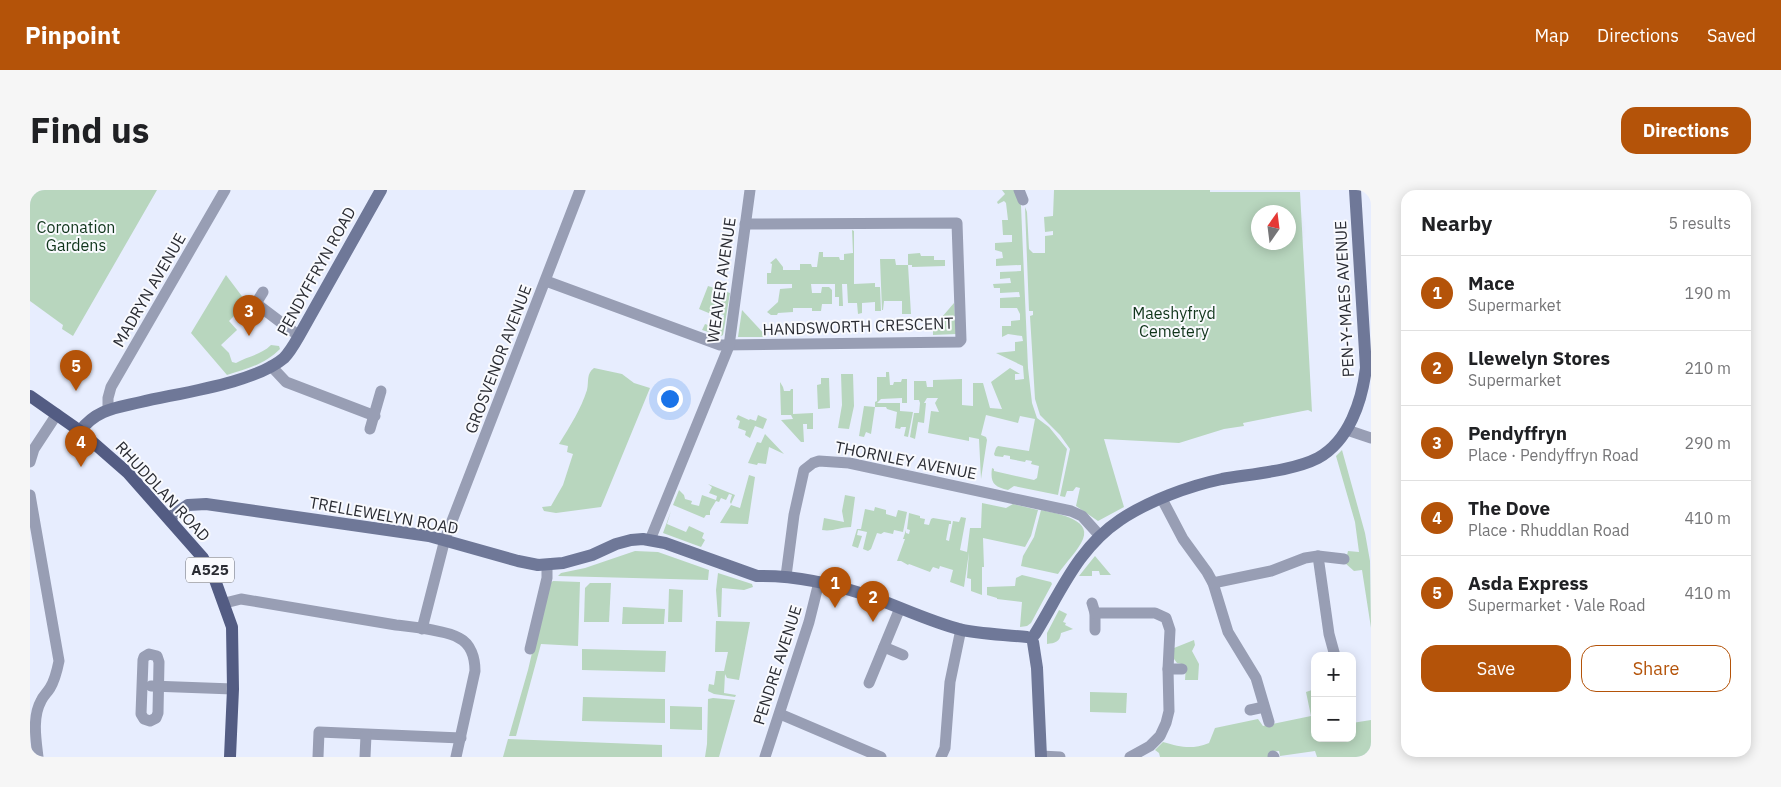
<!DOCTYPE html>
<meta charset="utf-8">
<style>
body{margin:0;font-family:"IBM Plex Sans",sans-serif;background:#f6f6f6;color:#202124}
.controls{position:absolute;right:15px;bottom:15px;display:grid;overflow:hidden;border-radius:10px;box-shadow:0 2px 12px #0003}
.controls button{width:45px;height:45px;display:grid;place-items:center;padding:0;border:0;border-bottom:1px solid #e0e0e0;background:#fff;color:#202124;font:25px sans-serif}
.compass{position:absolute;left:1221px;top:15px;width:45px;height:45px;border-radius:50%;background:#fff;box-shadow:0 2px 12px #0003;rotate:14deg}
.you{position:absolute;left:639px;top:208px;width:18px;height:18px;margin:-12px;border:4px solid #fff;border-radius:50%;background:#1a73e8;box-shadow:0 0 0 8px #1a73e833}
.badge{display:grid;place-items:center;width:32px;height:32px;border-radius:50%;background:#b45309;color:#fff;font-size:16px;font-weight:700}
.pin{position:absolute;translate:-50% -41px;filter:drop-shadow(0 1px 2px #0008)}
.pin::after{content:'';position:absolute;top:26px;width:18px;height:15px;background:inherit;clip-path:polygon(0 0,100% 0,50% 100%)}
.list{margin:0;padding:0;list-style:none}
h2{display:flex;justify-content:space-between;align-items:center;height:65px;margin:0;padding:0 20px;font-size:21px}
h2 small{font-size:16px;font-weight:400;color:#757577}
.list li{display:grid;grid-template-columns:32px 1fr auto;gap:15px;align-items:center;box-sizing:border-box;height:75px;padding:0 20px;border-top:1px solid #e0e0e0}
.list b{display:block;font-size:19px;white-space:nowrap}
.list p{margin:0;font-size:16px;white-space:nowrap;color:#757577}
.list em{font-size:16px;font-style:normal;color:#757577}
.actions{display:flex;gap:10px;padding:15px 20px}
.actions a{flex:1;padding:11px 0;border:1px solid #b45309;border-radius:15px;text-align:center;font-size:18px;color:#b45309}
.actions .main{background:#b45309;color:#fff}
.map{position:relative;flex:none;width:1341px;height:567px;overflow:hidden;border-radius:15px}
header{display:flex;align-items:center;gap:30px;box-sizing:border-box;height:70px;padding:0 25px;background:#b45309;color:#fff}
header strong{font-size:24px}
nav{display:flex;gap:28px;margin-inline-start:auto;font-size:18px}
.intro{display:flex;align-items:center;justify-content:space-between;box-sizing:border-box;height:120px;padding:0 30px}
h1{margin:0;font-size:35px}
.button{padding:12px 22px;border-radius:15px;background:#b45309;color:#fff;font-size:18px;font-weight:700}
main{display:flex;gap:30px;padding:0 30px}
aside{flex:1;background:#fff;border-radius:15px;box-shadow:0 2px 12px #0003}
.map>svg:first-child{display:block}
.green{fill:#b8d6be;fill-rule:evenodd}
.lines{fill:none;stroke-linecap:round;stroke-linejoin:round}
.street{stroke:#989eb4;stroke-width:11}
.secondary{stroke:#6f7898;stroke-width:12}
.primary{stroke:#535c83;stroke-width:12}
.labels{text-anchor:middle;stroke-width:4;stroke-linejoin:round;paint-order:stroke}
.shield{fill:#f9fafe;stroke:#686a70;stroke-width:1}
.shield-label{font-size:15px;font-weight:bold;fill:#2a2c33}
.park-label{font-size:16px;fill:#10351b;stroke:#f9fafe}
.street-label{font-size:16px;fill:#2a2c33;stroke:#f9fafe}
</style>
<header>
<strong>Pinpoint</strong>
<nav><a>Map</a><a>Directions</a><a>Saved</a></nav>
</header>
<div class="intro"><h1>Find us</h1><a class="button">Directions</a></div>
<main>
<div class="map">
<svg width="1341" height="567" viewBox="0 0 1341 567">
<rect width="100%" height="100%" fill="#e7edfe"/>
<g class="green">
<polygon points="0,0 127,0 43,146 32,139 33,135 0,111"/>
<path d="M972,0H984L990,10L991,16L998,178L1002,213L1007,228L1019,237L1037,259L1028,305L984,296L978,300C964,297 960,293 962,278L964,279V281L1004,290L1007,288L1009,276L1001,274L1002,271L996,270L995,272L980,269V266L974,265L973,267L965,266L964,264L966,258L968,256L999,261L1005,229L990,226L988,233L956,225L951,245L956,247L957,250L951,289L949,249L939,247V251L898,243L901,221L909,222L905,213L908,208H897L894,213H896L894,233L888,232L885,249L880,247L884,223H889L890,213L889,210H884V191H896L897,197H903V190L932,189V215L943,216V193H953L960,218L972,219L961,192L980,178L990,184H985V190L994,189L993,176L966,163L985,161V152L993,151L992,146L978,144L972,147V136H981V131L990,130V124L987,118H970V108L990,107L989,102L970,103V98H964L963,94L981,93L980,88L970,89V82L991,81V75L966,76V69L973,68L972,62L965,60V53L982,52V45H973L972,30H978L976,13L974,11L968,14L967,12L975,4Z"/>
<path d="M1024,0H1180V2H1270L1282,222L1278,220L1213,233L1214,236L1194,239L1149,253L1074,249L1094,317L1068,331L1046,316L1050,298L1046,297L1043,301H1037L1035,307L1030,306L1040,259L1030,245L1010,225L1005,209L1000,126L1003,125V121H999L995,17L997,22L999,59L1003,63H1015V46L1023,45V41L1015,42L1014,27L1023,26ZM1228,22H1258V52H1228Z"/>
<polygon points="822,40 824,41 824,94 845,93 845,97 850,97 851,121 845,121 845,112 832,113 832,123 828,124 827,113 818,113 817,94 812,94 813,116 809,116 809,107 805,107 805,94 781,94 782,103 791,103 792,97 799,97 802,100 802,114 792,114 791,121 782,121 782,118 763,118 763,122 748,123 747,125 741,125 737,122 748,112 750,99 762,98 762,94 737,94 737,83 741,83 742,74 740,73 746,68 753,77 753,80 770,80 770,74 781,74 782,77 787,77 789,62 793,62 793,67 809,67 810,70 814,70 814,64 823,63"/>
<polygon points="890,63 891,66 904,66 904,70 915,70 915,76 882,77 882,75 878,75 881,124 872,124 872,111 854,111 853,120 852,120 850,69 865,69 866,75 878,75 878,64"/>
<path d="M196,85L217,113L199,131L207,140L191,155L199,163L202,172L206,173C218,166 231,165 241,155L249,156L250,159C235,174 217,179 197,185L161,143Z"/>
<polygon points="678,96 700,103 693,145 691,146 672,140 675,134 692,140 694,125 683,121 681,124 669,119"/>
<polygon points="924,113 926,144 903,145 903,139 908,136 906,134"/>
<polygon points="712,120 737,147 708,147"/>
<path d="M564,178L592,184L604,193L620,198L571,317L526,323L514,321L512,317L521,316L533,295L543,264L537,262L538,256L529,254C540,236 551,219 557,200C559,191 556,184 564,178Z"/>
<polygon points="856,182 859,182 860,195 863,195 864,192 871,192 872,189 877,189 877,213 872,213 872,208 851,209 847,213 870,213 870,221 883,222 878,247 874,246 876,237 871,237 870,239 865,238 867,222 857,219 856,217 845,217 841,244 836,242 834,247 829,246 834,216 845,217 845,212 847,211 847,187 856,187"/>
<polygon points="811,184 823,184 824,216 819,239 808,238 812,215"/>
<polygon points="791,188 799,188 800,218 788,219 787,195 791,194"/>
<polygon points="750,192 753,197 754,201 760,201 761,199 763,199 763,224 783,223 783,239 777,239 777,234 773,234 774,252 771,252 751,230 763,229 761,225 751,225"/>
<polygon points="708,225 719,230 720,229 726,231 728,225 737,229 733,239 725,236 720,248 715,245 716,241 708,238 710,231 706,229"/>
<polygon points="735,244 754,264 739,257 736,274 728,273 727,275 718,273 727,252 731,253"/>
<polygon points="1312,260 1335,343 1340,371 1341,438 1332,380 1324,381 1315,373 1318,361 1329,362 1325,332 1306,266"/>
<polygon points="719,285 725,287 718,334 690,333 701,315 710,318"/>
<polygon points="678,294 705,305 701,314 700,312 702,305 699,304 696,310 691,308 689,312 686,311 680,321 680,325 676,325 674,328 643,315 649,300 654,305 655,309 662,311 661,314 669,316 672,305 686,310 687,306 679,303 682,297"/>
<path d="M815,305L825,307L821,337C811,337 802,342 792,340L794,328L814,332L812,321Z"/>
<polygon points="952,313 976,318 983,314 1008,320 1001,346 995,357 953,348 954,377 952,377 952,405 941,401 941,389 937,388 939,362 934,397 920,392 923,380 910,376 909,379 903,377 900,382 879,374 878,375 871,371 867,371 875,349 873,349 876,340 876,343 879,344 880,340 877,339 879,323 890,326 890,328 895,329 894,334 899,335 901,329 903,328 921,331 921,334 919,334 916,350 919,351 923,331 929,332 931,327 936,328 930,360 937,362 940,338 951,338"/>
<polygon points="845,317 856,320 856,324 866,327 868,320 877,322 873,342 864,340 863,344 854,342 851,344 847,343 841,359 838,361 833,359 837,342 828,340 827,345 832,346 828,358 822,356 827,339 831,339 835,319 844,321"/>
<path d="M1011,320C1023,323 1062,328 1053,349C1048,361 1036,372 1028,384L991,376L993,366L1004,347Z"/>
<polygon points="641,321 637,334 656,342 659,336 674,343 672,348 675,350 671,357 633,343"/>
<polygon points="605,361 628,362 679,380 678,390 528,386 531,383 555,378"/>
<polygon points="1065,366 1081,385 1070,385 1069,381 1062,381 1062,386 1049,386"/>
<polygon points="688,383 722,394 723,397 714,400 692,398 691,427 688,427 686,400"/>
<polygon points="992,385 1021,392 1022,394 1001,433 997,436 990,437 992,412 967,409 967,408 957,405 957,397 985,396 986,388"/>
<polygon points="523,391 550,392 548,456 511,454 486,546 479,546 498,480 518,395"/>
<polygon points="560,393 581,393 579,432 554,432 555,398"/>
<polygon points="639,399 653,400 652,432 638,432"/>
<polygon points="593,417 635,419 634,434 592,434"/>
<path d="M1029,420L1037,424L1033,432L1036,433L1035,435L1043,439L1031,443C1030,452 1025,453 1017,454V443Z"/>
<polygon points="686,431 720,432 709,490 697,488 695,484 694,503 706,505 705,507 684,504 678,501 679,494 684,495 686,481 694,481 698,462 685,462"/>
<polygon points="1164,450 1165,455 1162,461 1169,474 1168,490 1155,490 1156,475 1147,473 1144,469 1144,458"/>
<polygon points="552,459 636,461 635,482 552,480"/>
<path d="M1285,499V548H1322V533L1341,530V567H1287L1285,561L1250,566L1249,561L1241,562L1240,567H1130L1129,563L1125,560L1133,552C1151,557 1161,560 1179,553L1185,538L1228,529L1233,536L1281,526L1276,502Z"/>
<polygon points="1060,502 1097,503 1096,523 1060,522"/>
<polygon points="553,507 635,509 635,533 552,531"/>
<polygon points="683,508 705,510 689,567 675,567 677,554 678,509"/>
<polygon points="640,516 672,517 672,540 640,539"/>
<polygon points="478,549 632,555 632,567 473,567"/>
</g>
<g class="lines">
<g class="street">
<polyline points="989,0 993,10"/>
<polyline points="516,91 690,155 929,152 931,150 927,33 715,34"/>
<polyline points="233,102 228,110 228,115 269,146"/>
<polyline points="241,176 256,192 345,226"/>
<polyline points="78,219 78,208 81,197 195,0"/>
<polyline points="340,239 351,201"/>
<polyline points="1317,240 1341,248"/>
<polyline points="0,272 4,259 27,224"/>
<path d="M0,305L29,471C27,481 25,490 20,498C17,503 13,506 11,511C2,527 6,550 8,567"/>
<polyline points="1132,309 1153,349 1177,382 1183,393 1198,442 1226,488 1239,532"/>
<polyline points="620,350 699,156 720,0"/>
<polyline points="1288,366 1299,444 1305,466"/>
<polyline points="756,386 764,325 774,280 783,273 789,271 819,273 1041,321 1052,326 1070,346"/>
<polyline points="1183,393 1241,381 1275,368 1288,366 1314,369"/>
<path d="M195,413L211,409C263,418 314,426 366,435C382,437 416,440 429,448C441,454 445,468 445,481L426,567"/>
<polyline points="1062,413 1065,423 1065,440"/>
<polyline points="1065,423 1125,423 1136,428 1140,440 1138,479 1139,521 1136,533 1130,546 1120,556 1100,567"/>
<polyline points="392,439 415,349 550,0"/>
<polyline points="854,457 873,465"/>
<polyline points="500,459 517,388 517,375"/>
<polygon points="119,464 127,466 129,472 128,523 126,528 120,531 114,529 111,524 113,470 114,467"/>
<polyline points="1138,479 1152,479"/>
<polyline points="839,493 870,418"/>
<polyline points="121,496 203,499"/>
<polyline points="1220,520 1234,517"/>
<polyline points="750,524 851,567"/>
<polyline points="1011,566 1030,567"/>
<polyline points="1243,566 1244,567"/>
<polyline points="288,567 289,542 431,548"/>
<polyline points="335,567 336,545"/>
<polyline points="735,567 779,432 789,392"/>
<polyline points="911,567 915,558 920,492 931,439"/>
</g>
<g class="secondary">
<path d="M50,241C67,219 86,218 111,212C149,203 225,193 254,168C260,162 265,153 269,146L351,0"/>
<path d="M139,328L158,315L176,314L399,346L488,371L508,375L533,373L562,365L586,354L601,350L613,349L635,353L727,386C766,385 805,394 842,407C872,418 901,432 932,440C954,444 975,445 997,447"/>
<path d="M1005,444C1031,402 1047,359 1090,330C1118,311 1159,296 1192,289C1220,284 1263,281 1288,268C1319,251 1332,211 1336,178L1325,0"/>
<polyline points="1003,452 1007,478 1011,567"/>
</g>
<polyline class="primary" points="0,206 50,241 98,283 173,368 185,390 202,437 203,499 200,567"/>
</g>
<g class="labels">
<rect class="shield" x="156" y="367.5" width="48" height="25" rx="4"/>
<g class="shield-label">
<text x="180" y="385">A525</text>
</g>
<g class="park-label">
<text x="46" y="43">Coronation<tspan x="46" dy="18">Gardens</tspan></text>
<text x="1144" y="129">Maeshyfryd<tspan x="1144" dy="18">Cemetery</tspan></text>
</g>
<g class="street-label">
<text transform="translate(286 81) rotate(-61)" y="6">PENDYFFRYN ROAD</text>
<text transform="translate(691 90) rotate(-82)" y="6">WEAVER AVENUE</text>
<text transform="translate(119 100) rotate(-60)" y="6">MADRYN AVENUE</text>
<text transform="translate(1314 109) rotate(-93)" y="6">PEN-Y-MAES AVENUE</text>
<text transform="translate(828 136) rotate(-2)" y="6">HANDSWORTH CRESCENT</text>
<text transform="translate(468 169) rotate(-69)" y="6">GROSVENOR AVENUE</text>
<text transform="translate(876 270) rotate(11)" y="6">THORNLEY AVENUE</text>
<text transform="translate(133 301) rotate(47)" y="6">RHUDDLAN ROAD</text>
<text transform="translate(354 325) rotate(10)" y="6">TRELLEWELYN ROAD</text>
<text transform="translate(747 475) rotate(-72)" y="6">PENDRE AVENUE</text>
</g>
</g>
</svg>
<div class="controls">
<button>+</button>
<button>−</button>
</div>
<svg class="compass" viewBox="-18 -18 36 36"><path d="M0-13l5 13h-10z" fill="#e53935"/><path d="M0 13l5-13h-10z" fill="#757577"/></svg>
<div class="you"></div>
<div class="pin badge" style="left:805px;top:418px">1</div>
<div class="pin badge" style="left:843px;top:432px">2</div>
<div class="pin badge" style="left:219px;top:146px">3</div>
<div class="pin badge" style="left:51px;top:277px">4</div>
<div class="pin badge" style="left:46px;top:201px">5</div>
</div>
<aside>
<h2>Nearby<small>5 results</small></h2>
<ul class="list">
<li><span class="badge">1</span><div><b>Mace</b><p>Supermarket</p></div><em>190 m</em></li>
<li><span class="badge">2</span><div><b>Llewelyn Stores</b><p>Supermarket</p></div><em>210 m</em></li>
<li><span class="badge">3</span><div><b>Pendyffryn</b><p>Place · Pendyffryn Road</p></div><em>290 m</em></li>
<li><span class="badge">4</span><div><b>The Dove</b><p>Place · Rhuddlan Road</p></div><em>410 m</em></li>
<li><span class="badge">5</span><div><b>Asda Express</b><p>Supermarket · Vale Road</p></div><em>410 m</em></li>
</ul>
<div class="actions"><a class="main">Save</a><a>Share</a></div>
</aside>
</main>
